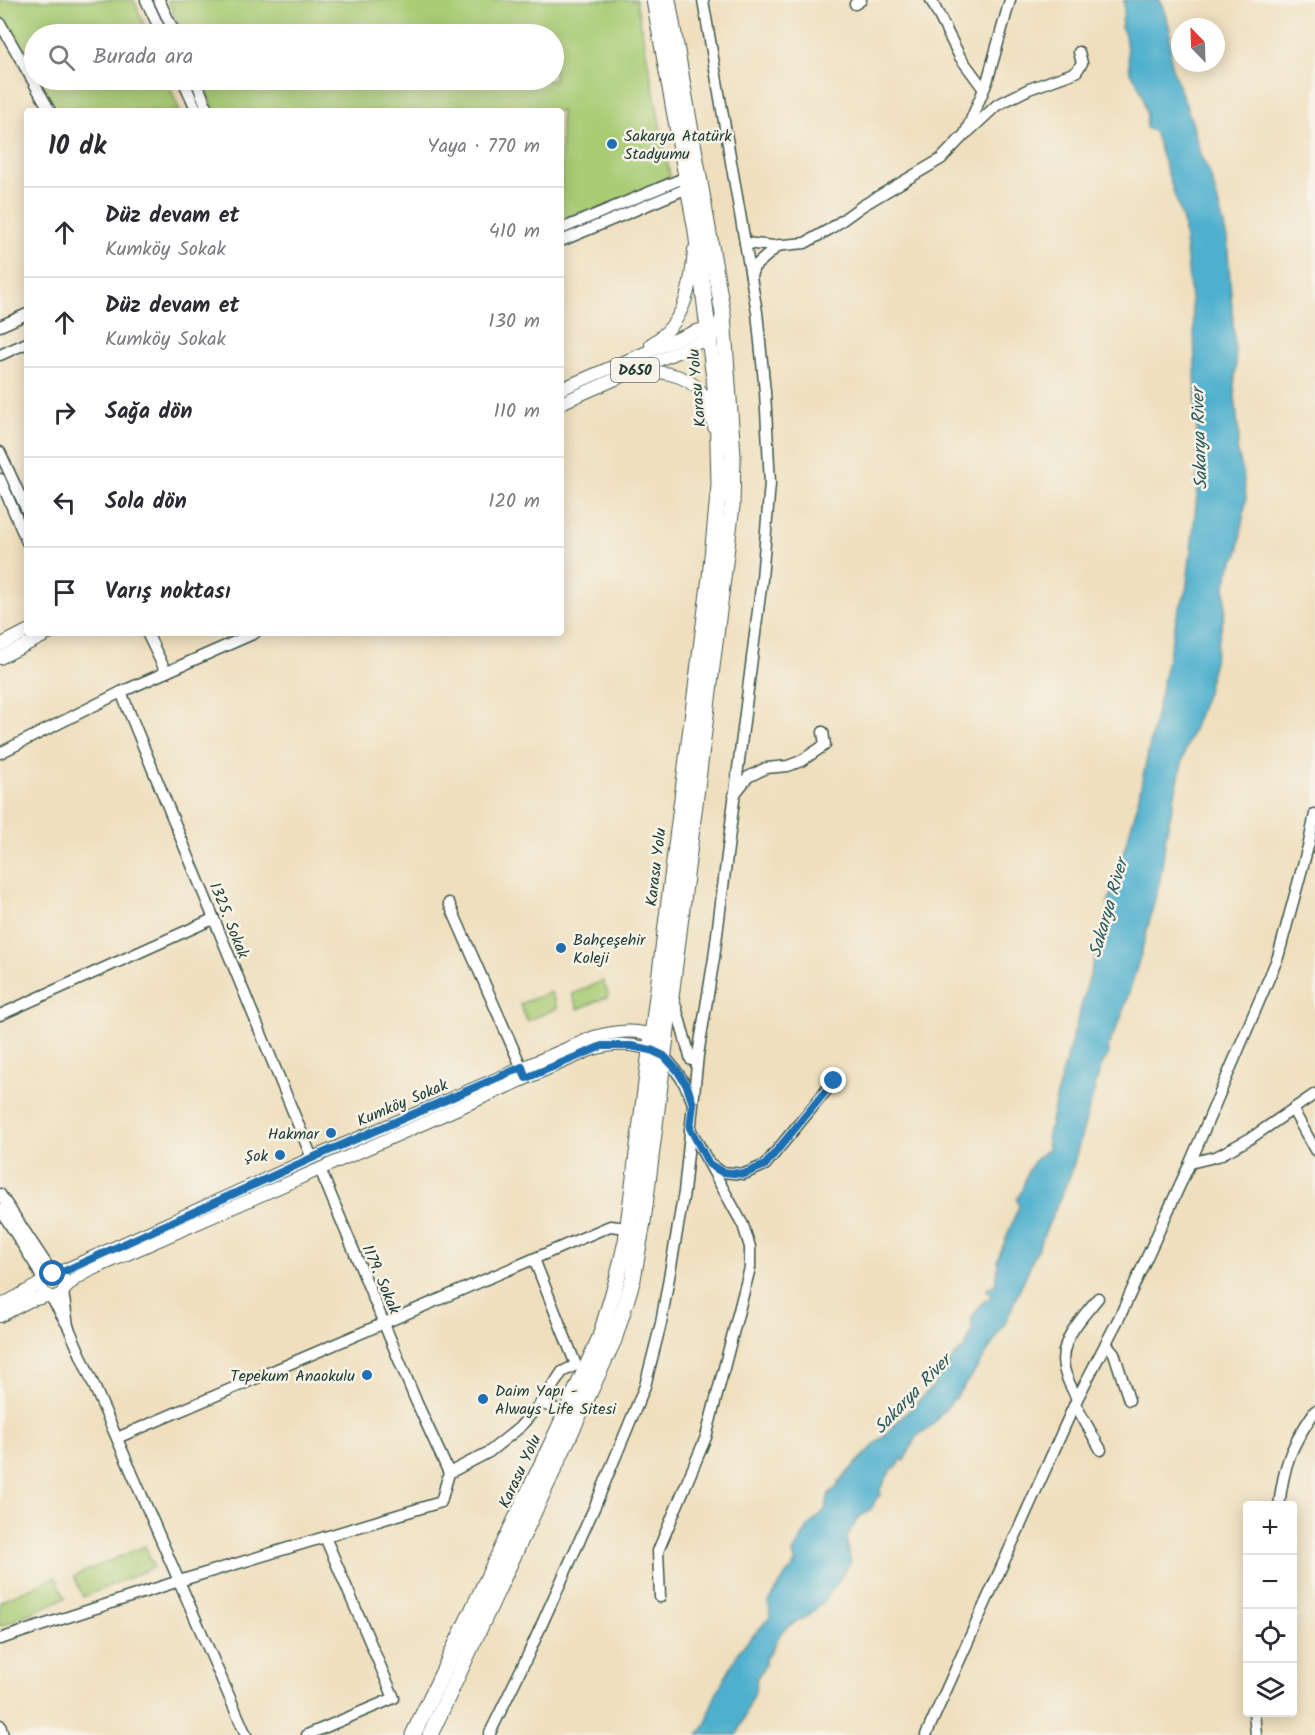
<!DOCTYPE html>
<html lang="tr">
<meta charset="utf-8">
<style>
body{margin:0;font-family:Kalam,sans-serif;background:#f7f7f7;color:#2b2b33}
.controls{position:absolute;right:18px;bottom:18px;display:grid;overflow:hidden;border-radius:6px;box-shadow:0 3px 15px #0003}
.controls button{width:54px;height:54px;display:grid;place-items:center;padding:0;border:0;border-bottom:2px solid #e1e1e2;background:#fff;color:#2b2b33;font:30px sans-serif}
.compass{position:absolute;left:1171px;top:18px;width:54px;height:54px;border-radius:50%;background:#fff;box-shadow:0 3px 15px #0003;rotate:337deg}
.stop{position:absolute;width:18px;height:18px;margin:-14px;border:4px solid #1f6fb2;border-radius:50%;background:#fff}
.stop.end{background:#1f6fb2;border-color:#fff;box-shadow:0 2px 6px #0008}
.list{margin:0;padding:0;list-style:none}
h2{display:flex;justify-content:space-between;align-items:center;height:78px;margin:0;padding:0 24px;font-size:26px}
h2 small{font-size:20px;font-weight:400;color:#7c7c81}
.list li{display:grid;grid-template-columns:39px 1fr auto;gap:18px;align-items:center;box-sizing:border-box;height:90px;padding:0 24px;border-top:2px solid #e1e1e2}
.list b{display:block;font-size:22px;white-space:nowrap}
.list p{margin:0;font-size:20px;white-space:nowrap;color:#7c7c81}
.list em{font-size:20px;font-style:normal;color:#7c7c81}
.icon{flex:none;width:33px;height:33px;fill:none;stroke:currentColor;stroke-width:2;stroke-linecap:round;stroke-linejoin:round}
.map{position:relative;flex:none;width:1315px;height:1735px;overflow:hidden}
.search{position:absolute;background:#fff;box-shadow:0 3px 15px #0003;left:24px;top:24px;width:540px;height:66px;display:flex;align-items:center;gap:15px;box-sizing:border-box;padding:0 21px;border-radius:33px;color:#7c7c81;font-size:22px}
.panel{position:absolute;background:#fff;box-shadow:0 3px 15px #0003;left:24px;top:108px;width:540px;height:528px;border-radius:6px}
.map>svg:first-child{display:block}
.green{fill:#a9cc75;stroke:#648454;stroke-width:1.5}
.water{fill:#4fb0ce;stroke:#377681;stroke-width:1.5}
.lines{fill:none;stroke-linecap:round;stroke-linejoin:round}
.minor-casing{stroke:#3e5549;stroke-width:13}
.major-casing{stroke:#3e5549;stroke-width:14}
.highway-casing{stroke:#3e5549;stroke-width:17}
.minor{stroke:#fff;stroke-width:10}
.major{stroke:#fff;stroke-width:12}
.highway{stroke:#fff;stroke-width:15}
.route{stroke:#1f6fb2;stroke-width:8}
.poi-dot{fill:#1f6fb2;stroke:#f7f3e8;stroke-width:2}
.labels{text-anchor:middle;stroke-width:5;stroke-linejoin:round;paint-order:stroke}
.shield{fill:#f7f3e8;stroke:#60746a;stroke-width:1.5}
.shield-label{font-size:15px;font-weight:bold;fill:#1f3d34}
.poi-label{font-size:16px;fill:#1f3d34;stroke:#f7f3e8;text-anchor:start}
.street-label{font-size:16px;fill:#1f3d34;stroke:#f7f3e8}
.water-label{font-size:18px;font-style:italic;fill:#2b5a5a;stroke:#f7f3e8}
</style>
<div class="map">
<svg width="1315" height="1735" viewBox="0 0 1315 1735">
<rect width="100%" height="100%" fill="#f7f3e8"/>
<filter id="ink" filterUnits="userSpaceOnUse"><feTurbulence type="fractalNoise" baseFrequency=".0167" numOctaves="2"/><feDisplacementMap in="SourceGraphic" scale="12" xChannelSelector="R" yChannelSelector="G"/><feConvolveMatrix kernelMatrix="1 2 1 2 8 2 1 2 1" color-interpolation-filters="sRGB"/></filter>
<filter id="wash" filterUnits="userSpaceOnUse"><feTurbulence type="fractalNoise" baseFrequency=".008" numOctaves="4" result="noise"/><feDisplacementMap in="SourceGraphic" scale="24" xChannelSelector="R" yChannelSelector="G"/><feGaussianBlur stdDeviation="1.35" result="paint"/><feColorMatrix in="noise" values="0 0 0 0 0 0 0 0 0 0 0 0 0 0 0 0 0 1.4 0 .05"/><feComposite in="paint" operator="in"/></filter>
<g filter="url(#wash)">
<rect width="100%" height="100%" fill="#efdfbe"/>
<g class="green">
<polygon points="0,0 134,0 148,34 34,34 34,80 167,80 180,111 47,111 0,18"/>
<polygon points="168,0 636,0 670,176 634,197 561,226 561,111 214,111 201,80 554,80 554,34 182,34"/>
<polygon points="603,981 609,996 578,1009 572,994"/>
<polygon points="551,992 557,1008 527,1021 520,1004"/>
<polygon points="145,1546 154,1567 83,1597 74,1576"/>
<polygon points="56,1577 65,1598 0,1626 0,1601"/>
</g>
<path class="water" d="M1124,0H1160L1170,28L1171,65L1192,122L1201,157L1209,171L1215,191L1227,238L1236,365L1234,387L1239,435L1237,449L1243,473L1246,498L1238,554L1230,567L1225,585V611L1207,692L1184,754L1166,835L1161,875L1141,954L1121,1018L1108,1046L1109,1053L1101,1066L1071,1173L1005,1323L980,1364L955,1398L931,1426L916,1437L904,1461L901,1459L899,1465L891,1470L880,1489L881,1496H878L871,1509L856,1520L854,1526L850,1530L849,1535L847,1537L848,1551L851,1562C838,1581 828,1600 810,1614C803,1620 793,1622 786,1628C776,1635 776,1650 765,1658C767,1667 761,1671 757,1678C756,1681 756,1684 755,1687L756,1689L737,1735H698L707,1723L711,1706L719,1688L740,1650L770,1617L769,1602L787,1573L793,1568V1565L796,1564L793,1553L808,1527L825,1510L829,1494L839,1485L838,1482L933,1386L955,1355L965,1348L972,1330V1317L981,1304L993,1295L988,1292L987,1288L996,1284C994,1276 1000,1268 997,1261L1019,1206L1017,1199L1022,1190L1028,1171L1035,1160L1049,1148L1047,1145L1049,1142L1047,1139L1058,1090L1097,949L1102,947L1106,941C1100,931 1106,919 1113,911L1109,909L1108,904L1136,810L1178,611L1186,593L1198,488L1195,483L1198,475L1194,328L1183,221L1154,131L1146,128L1147,117L1143,96L1137,82L1130,72L1125,35L1121,27L1124,12Z"/>
</g>
<g filter="url(#ink)">
<g class="lines">
<g class="minor-casing">
<g id="minor">
<polyline points="146,0 162,34"/>
<polyline points="159,0 175,34"/>
<polyline points="931,0 960,57 983,88"/>
<polyline points="855,4 861,0"/>
<polyline points="0,23 50,111"/>
<polyline points="183,80 197,111"/>
<polyline points="196,80 208,111"/>
<polyline points="968,132 997,105 1029,89 1076,72 1082,63 1079,52"/>
<polyline points="561,229 686,177"/>
<polyline points="561,241 688,188"/>
<polyline points="745,243 774,246 805,243 830,229 862,206 941,159 965,134 987,82 1010,0"/>
<polyline points="751,276 754,267 779,245"/>
<polyline points="0,326 27,314"/>
<polyline points="0,355 27,343"/>
<polyline points="0,452 27,511"/>
<polyline points="0,479 27,542"/>
<polyline points="147,633 166,672"/>
<polyline points="121,692 312,1158"/>
<polyline points="0,753 121,692 255,633"/>
<polyline points="734,795 748,777 766,768 788,766 801,761 825,745 823,732"/>
<polyline points="449,903 524,1073"/>
<polyline points="674,1000 691,1060"/>
<polyline points="0,1015 213,919"/>
<path d="M664,1056C677,1070 686,1083 692,1101"/>
<polyline points="1293,1110 1315,1150"/>
<polyline points="1190,1163 1218,1156 1251,1138 1315,1094"/>
<polyline points="712,1165 721,1172 744,1174 765,1165 834,1081"/>
<polyline points="320,1169 416,1401 449,1473 489,1452 519,1428 545,1398 562,1372 576,1365 534,1259"/>
<polyline points="0,1194 53,1274"/>
<polyline points="0,1209 36,1266 42,1279"/>
<polyline points="51,1297 68,1326 63,1292"/>
<polyline points="68,1326 246,1735"/>
<polyline points="1106,1343 1114,1353 1129,1400"/>
<path d="M1077,1399C1073,1390 1066,1379 1064,1368C1058,1341 1082,1318 1098,1298"/>
<polyline points="541,1403 566,1413"/>
<polyline points="1075,1404 1101,1450"/>
<polyline points="117,1438 610,1226 628,1228"/>
<path d="M1279,1506C1284,1463 1291,1446 1315,1411"/>
<polyline points="660,1597 658,1551 706,1437 750,1268 750,1247 743,1225 690,1129"/>
<polyline points="0,1639 179,1581 441,1502 449,1473"/>
<polyline points="1254,1712 1256,1735"/>
<polyline points="0,1725 3,1735"/>
<polyline points="307,1735 394,1698 325,1537"/>
<polyline points="489,1735 528,1655 595,1506 645,1386 661,1323 684,1192 698,1055 714,958 762,579 770,483 765,392 757,312 703,0"/>
<polyline points="926,1735 1077,1399 1120,1316 1190,1163 1278,957 1309,843 1315,814"/>
</g>
</g>
<g class="major-casing">
<g id="major">
<path d="M651,344C685,323 691,288 694,250"/>
<path d="M639,371C665,371 695,375 708,403C711,410 712,419 714,427"/>
<polyline points="561,389 696,331 708,329 714,332"/>
<polyline points="561,403 709,338 716,333 722,316"/>
<polyline points="0,645 27,631"/>
<polyline points="0,658 50,633"/>
<circle cx="53" cy="1285" r="12"/>
<path d="M56,1274L312,1158L594,1037C617,1031 638,1028 660,1038"/>
<path d="M64,1290L75,1279L93,1269L588,1051C609,1043 637,1042 658,1053"/>
<polyline points="0,1306 41,1283"/>
<polyline points="0,1316 29,1301 47,1296"/>
</g>
</g>
<g class="highway-casing">
<g id="highway">
<polyline points="413,1735 558,1430 600,1337 618,1276 626,1241 710,577 719,485 717,403 696,231 654,0"/>
<polyline points="430,1735 614,1340 633,1279 643,1222 732,506 733,455 723,314 668,0"/>
</g>
</g>
<use href="#minor" class="minor"/>
<use href="#major" class="major"/>
<use href="#highway" class="highway"/>
</g>
</g>
<g class="lines" filter="url(#ink)">
<polyline class="route" points="53,1274 65,1271 312,1158 522,1067 526,1078 602,1046 631,1046 651,1050 664,1056 677,1070 687,1086 693,1104 690,1128 709,1164 722,1172 744,1174 765,1165 834,1081"/>
</g>
<g class="poi-dot">
<circle cx="612" cy="144" r="6"/>
<circle cx="561" cy="948" r="6"/>
<circle cx="331" cy="1133" r="6"/>
<circle cx="280" cy="1155" r="6"/>
<circle cx="367" cy="1375" r="6"/>
<circle cx="483" cy="1399" r="6"/>
</g>
<g class="labels">
<rect class="shield" x="611" y="358" width="48" height="24" rx="4.5"/>
<g class="shield-label">
<text x="635" y="375">D650</text>
</g>
<g class="poi-label">
<text x="624" y="141">Sakarya Atatürk<tspan x="624" dy="18">Stadyumu</tspan></text>
<text x="573" y="945">Bahçeşehir<tspan x="573" dy="18">Koleji</tspan></text>
<text x="319" y="1139" text-anchor="end">Hakmar</text>
<text x="268" y="1161" text-anchor="end">Şok</text>
<text x="355" y="1381" text-anchor="end">Tepekum Anaokulu</text>
<text x="495" y="1396">Daim Yapı -<tspan x="495" dy="18">Always Life Sitesi</tspan></text>
</g>
<g class="street-label">
<text transform="translate(696 388) rotate(-95)" y="6">Karasu Yolu</text>
<text transform="translate(655 867) rotate(-83)" y="6">Karasu Yolu</text>
<text transform="translate(230 920) rotate(68)" y="6">1325. Sokak</text>
<text transform="translate(402 1102) rotate(-23)" y="6">Kumköy Sokak</text>
<text transform="translate(382 1279) rotate(67)" y="6">1179. Sokak</text>
<text transform="translate(519 1471) rotate(-65)" y="6">Karasu Yolu</text>
</g>
<g class="water-label">
<text transform="translate(1199 439) rotate(-92)" y="6">Sakarya River</text>
<text transform="translate(1108 908) rotate(-74)" y="6">Sakarya River</text>
<text transform="translate(912 1394) rotate(-46)" y="6">Sakarya River</text>
</g>
</g>
</svg>
<div class="controls">
<button>+</button>
<button>−</button>
<button><svg class="icon" aria-label="locate" viewBox="0 0 24 24"><circle cx="12" cy="12" r="6"/><path d="M12 2v4M12 18v4M2 12h4M18 12h4"/></svg></button>
<button><svg class="icon" aria-label="layers" viewBox="0 0 24 24"><path d="M12 4l9 5-9 5-9-5zM3 14l9 5 9-5"/></svg></button>
</div>
<svg class="compass" viewBox="-18 -18 36 36"><path d="M0-13l5 13h-10z" fill="#e53935"/><path d="M0 13l5-13h-10z" fill="#7c7c81"/></svg>
<div class="stop" style="left:53px;top:1274px"></div>
<div class="stop end" style="left:834px;top:1081px"></div>
<div class="search"><svg class="icon" aria-label="search" viewBox="0 0 24 24"><circle cx="10" cy="10" r="6"/><path d="M15 15l6 6"/></svg>Burada ara</div>
<section class="panel">
<h2>10 dk<small>Yaya · 770 m</small></h2>
<ul class="list">
<li><svg class="icon" aria-label="ahead" viewBox="0 0 24 24"><path d="M12 20V5M6 11l6-6 6 6"/></svg><div><b>Düz devam et</b><p>Kumköy Sokak</p></div><em>410 m</em></li>
<li><svg class="icon" aria-label="ahead" viewBox="0 0 24 24"><path d="M12 20V5M6 11l6-6 6 6"/></svg><div><b>Düz devam et</b><p>Kumköy Sokak</p></div><em>130 m</em></li>
<li><svg class="icon" aria-label="right" viewBox="0 0 24 24"><path d="M7 20v-9h11M14 6l5 5-5 5"/></svg><div><b>Sağa dön</b></div><em>110 m</em></li>
<li><svg class="icon" aria-label="left" viewBox="0 0 24 24"><path d="M17 20v-9H6M10 6l-5 5 5 5"/></svg><div><b>Sola dön</b></div><em>120 m</em></li>
<li><svg class="icon" aria-label="arrive" viewBox="0 0 24 24"><path d="M6 21V4h12l-3 4 3 4H6"/></svg><div><b>Varış noktası</b></div></li>
</ul>
</section>
</div>
